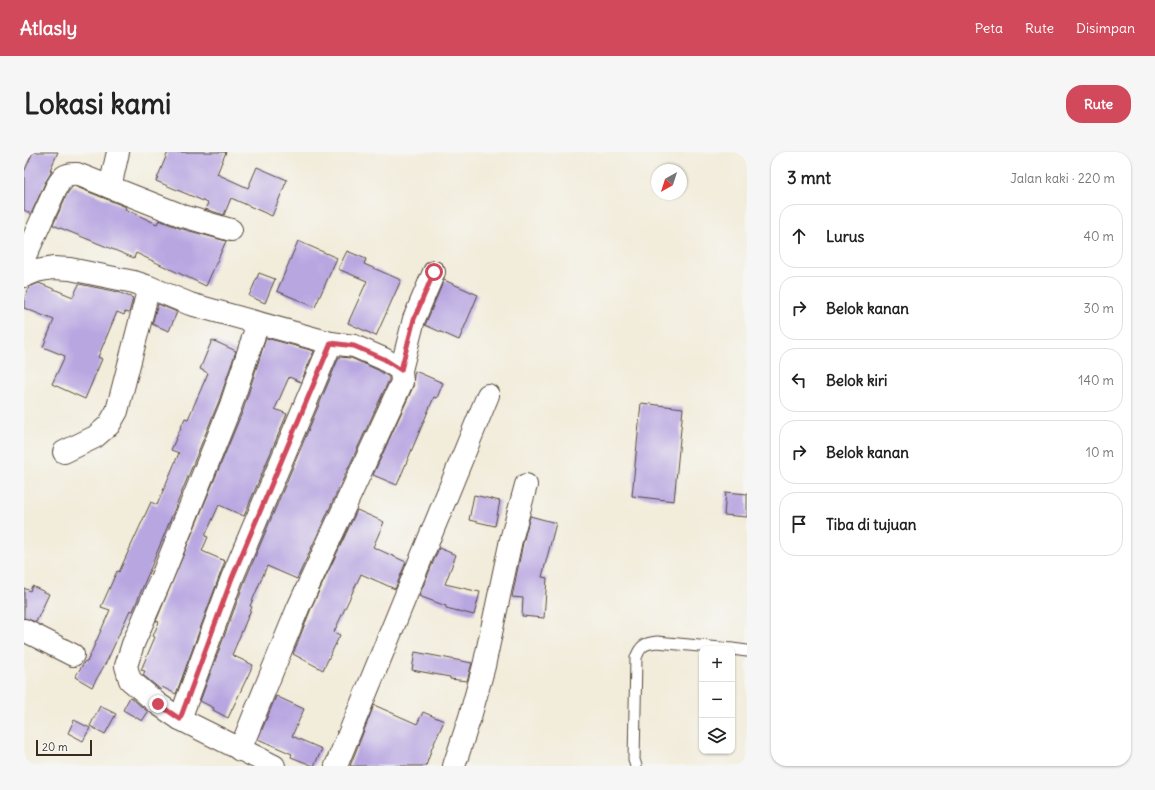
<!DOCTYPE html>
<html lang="id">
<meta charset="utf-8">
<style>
body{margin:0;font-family:Delius,sans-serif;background:#f6f6f6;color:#222}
.controls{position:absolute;right:12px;bottom:12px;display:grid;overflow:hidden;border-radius:8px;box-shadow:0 1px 3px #0004}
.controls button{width:36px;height:36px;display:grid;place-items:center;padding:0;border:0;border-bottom:1px solid #e0e0e0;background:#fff;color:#222;font:20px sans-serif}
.compass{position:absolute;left:627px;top:12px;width:36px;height:36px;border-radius:50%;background:#fff;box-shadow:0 1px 3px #0004;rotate:219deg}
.scale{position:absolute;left:12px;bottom:10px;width:56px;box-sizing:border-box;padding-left:4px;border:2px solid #3b2a1e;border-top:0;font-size:11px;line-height:14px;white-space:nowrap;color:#3b2a1e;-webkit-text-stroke:3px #f6f6f2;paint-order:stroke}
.stop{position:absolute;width:12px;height:12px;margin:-9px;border:3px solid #d1495b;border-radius:50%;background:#fff}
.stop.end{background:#d1495b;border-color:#fff;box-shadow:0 1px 4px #0008}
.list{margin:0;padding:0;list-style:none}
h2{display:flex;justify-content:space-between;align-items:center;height:52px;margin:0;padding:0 16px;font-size:17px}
h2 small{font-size:13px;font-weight:400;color:#767676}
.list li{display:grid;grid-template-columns:26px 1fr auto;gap:12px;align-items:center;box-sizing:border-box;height:64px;margin:0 8px 8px;padding:0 8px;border:1px solid #e0e0e0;border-radius:16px}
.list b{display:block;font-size:15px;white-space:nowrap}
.list em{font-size:13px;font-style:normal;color:#767676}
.icon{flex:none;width:22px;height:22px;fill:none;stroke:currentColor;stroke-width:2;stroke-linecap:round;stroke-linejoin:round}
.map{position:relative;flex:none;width:723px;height:614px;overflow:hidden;border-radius:16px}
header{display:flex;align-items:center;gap:24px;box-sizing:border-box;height:56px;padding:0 20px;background:#d1495b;color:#fff}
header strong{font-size:19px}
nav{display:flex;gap:22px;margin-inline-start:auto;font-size:14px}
.intro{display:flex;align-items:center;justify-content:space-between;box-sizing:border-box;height:96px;padding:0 24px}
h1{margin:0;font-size:28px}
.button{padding:10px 18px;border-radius:16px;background:#d1495b;color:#fff;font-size:14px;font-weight:700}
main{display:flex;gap:24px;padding:0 24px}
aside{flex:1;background:#fff;border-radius:16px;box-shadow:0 1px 3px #0004}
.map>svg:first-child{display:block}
.building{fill:#b8a6e1}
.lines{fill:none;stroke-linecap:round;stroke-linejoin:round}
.lane-casing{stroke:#56473a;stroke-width:13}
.street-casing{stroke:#56473a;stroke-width:24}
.lane{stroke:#fff;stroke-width:11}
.street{stroke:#fff;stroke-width:22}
.route{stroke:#d1495b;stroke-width:5}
</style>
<header>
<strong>Atlasly</strong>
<nav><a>Peta</a><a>Rute</a><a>Disimpan</a></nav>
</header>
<div class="intro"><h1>Lokasi kami</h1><a class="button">Rute</a></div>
<main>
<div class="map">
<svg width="723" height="614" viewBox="0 0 723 614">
<rect width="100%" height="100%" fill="#f6f6f2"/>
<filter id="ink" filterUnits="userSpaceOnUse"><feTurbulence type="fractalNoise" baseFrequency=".025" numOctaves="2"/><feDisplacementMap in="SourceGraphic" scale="8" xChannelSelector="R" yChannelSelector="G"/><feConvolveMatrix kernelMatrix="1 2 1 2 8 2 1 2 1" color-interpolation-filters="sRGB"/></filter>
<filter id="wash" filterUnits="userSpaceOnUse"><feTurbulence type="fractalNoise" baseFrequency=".012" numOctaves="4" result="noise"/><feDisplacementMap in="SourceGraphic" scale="16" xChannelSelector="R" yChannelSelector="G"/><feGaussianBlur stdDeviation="0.9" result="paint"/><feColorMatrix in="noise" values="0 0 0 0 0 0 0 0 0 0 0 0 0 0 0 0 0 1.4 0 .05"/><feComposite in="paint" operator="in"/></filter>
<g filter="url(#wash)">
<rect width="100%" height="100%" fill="#f2ecda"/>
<g id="blocks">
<g class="building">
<polygon points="9,0 34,0 26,18 28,19 21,31 7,62 0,58 0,20"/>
<polygon points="144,0 202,0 193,22 224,36 233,15 263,28 248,64 207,46 200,63 181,57 184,51 132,29"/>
<polygon points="50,34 102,55 101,57 133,72 135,68 155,76 202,89 182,134 112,101 110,106 29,73 43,42 48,35"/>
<polygon points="274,89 313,106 291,155 253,139"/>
<polygon points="323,99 342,107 340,112 377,128 352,184 324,171 343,129 314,117"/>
<polygon points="235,121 251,127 241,151 225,144"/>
<polygon points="420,128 454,143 435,188 401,173"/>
<polygon points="15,131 49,145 55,132 94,140 109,146 105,161 101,160 100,163 93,160 74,205 78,207 61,247 28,232 41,204 19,195 30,168 0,156 0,149 5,135"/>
<polygon points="134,152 153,160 145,179 128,172"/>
<polygon points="242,186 290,199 277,230 265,225 251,257 263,262 220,364 195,353 181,384 184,385 178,399 201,409 152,542 138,535 137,538 119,523 121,519 117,518 131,485 129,484 135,470 132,469 219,258"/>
<polygon points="188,188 212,199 195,249 109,459 106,458 84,507 68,535 51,525 61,509 63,510 86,458 77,455 93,419 95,420 127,350 133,353 155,301 147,298 161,266 164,267 184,221 176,217"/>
<polygon points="315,205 327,206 354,218 365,225 365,228 273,427 243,414 226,454 228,455 208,503 229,513 204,566 189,558 190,556 176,549 220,431"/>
<polygon points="391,219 419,231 413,246 410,245 373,333 349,323 389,235 390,223"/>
<polygon points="617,251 659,256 650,349 608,344"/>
<polygon points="702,340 723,342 723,365 700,363"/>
<polygon points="450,343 476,349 471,374 445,368"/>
<polygon points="333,358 360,370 349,395 382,410 371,437 337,422 310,480 316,483 299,518 269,502 288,454"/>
<polygon points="506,364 532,371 518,425 523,426 520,466 498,464 499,446 488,445 499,391"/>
<polygon points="415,396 432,403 421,432 456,440 450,463 422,456 422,454 395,444"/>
<polygon points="8,434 25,442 12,470 0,466 0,436 6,439"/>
<polygon points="391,500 448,511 443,529 426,527 426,525 388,518"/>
<polygon points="252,544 280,557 268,584 298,597 290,614 267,605 268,602 234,587"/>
<polygon points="106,545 124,560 118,569 99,558"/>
<polygon points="350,553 393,572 399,560 420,569 408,596 402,614 326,614"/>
<polygon points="76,554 92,562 81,582 66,574"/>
<polygon points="50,568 66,576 59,589 44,581"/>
</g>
</g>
</g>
<g filter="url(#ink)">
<use href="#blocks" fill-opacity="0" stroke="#56473a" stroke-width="1"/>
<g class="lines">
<g class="lane-casing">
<g id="lane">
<polyline points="708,497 723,499"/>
<path d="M612,614L610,608L612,506C616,494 621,491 633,490L707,497"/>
</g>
</g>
<g class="street-casing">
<g id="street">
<polyline points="86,35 94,0"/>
<path d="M0,107L32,36C38,26 40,21 53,22L159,64L207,78"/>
<polyline points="0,124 12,119 29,116 46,117 110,130 125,135 166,152 307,191 330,194 360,207 377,218"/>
<polyline points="234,171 207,253 137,427 109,492 102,514 106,528 134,552 156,567 250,614"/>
<polyline points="40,300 71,285 85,273 93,259 125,135"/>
<polyline points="0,478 49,503"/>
<polyline points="156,567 208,426 307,191"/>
<polyline points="216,598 274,456 378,230 377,218 390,167 410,120"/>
<polyline points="312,614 464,243"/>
<polyline points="430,614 446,565 460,514 487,388 502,333"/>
</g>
</g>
<use href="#lane" class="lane"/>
<use href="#street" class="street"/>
</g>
</g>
<g class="lines" filter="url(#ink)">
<polyline class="route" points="134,552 156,567 208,426 307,191 330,194 360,207 377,218 390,167 410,120"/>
</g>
</svg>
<div class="controls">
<button>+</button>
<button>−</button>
<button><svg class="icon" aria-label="layers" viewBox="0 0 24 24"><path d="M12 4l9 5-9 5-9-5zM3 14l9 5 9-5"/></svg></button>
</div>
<svg class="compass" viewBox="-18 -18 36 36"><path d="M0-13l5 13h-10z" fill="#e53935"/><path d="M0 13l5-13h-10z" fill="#767676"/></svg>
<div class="scale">20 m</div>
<div class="stop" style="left:410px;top:120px"></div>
<div class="stop end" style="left:134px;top:552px"></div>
</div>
<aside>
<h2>3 mnt<small>Jalan kaki · 220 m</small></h2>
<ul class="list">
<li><svg class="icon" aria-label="ahead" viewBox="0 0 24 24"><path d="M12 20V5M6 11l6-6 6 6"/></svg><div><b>Lurus</b></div><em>40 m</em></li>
<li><svg class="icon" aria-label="right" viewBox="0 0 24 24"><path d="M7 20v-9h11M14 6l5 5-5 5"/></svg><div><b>Belok kanan</b></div><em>30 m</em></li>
<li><svg class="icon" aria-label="left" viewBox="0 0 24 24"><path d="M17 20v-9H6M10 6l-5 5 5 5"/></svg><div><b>Belok kiri</b></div><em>140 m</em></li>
<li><svg class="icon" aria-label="right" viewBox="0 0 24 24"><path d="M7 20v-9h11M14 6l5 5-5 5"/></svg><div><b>Belok kanan</b></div><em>10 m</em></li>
<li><svg class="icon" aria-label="arrive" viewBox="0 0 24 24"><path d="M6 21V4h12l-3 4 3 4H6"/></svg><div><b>Tiba di tujuan</b></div></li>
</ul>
</aside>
</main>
